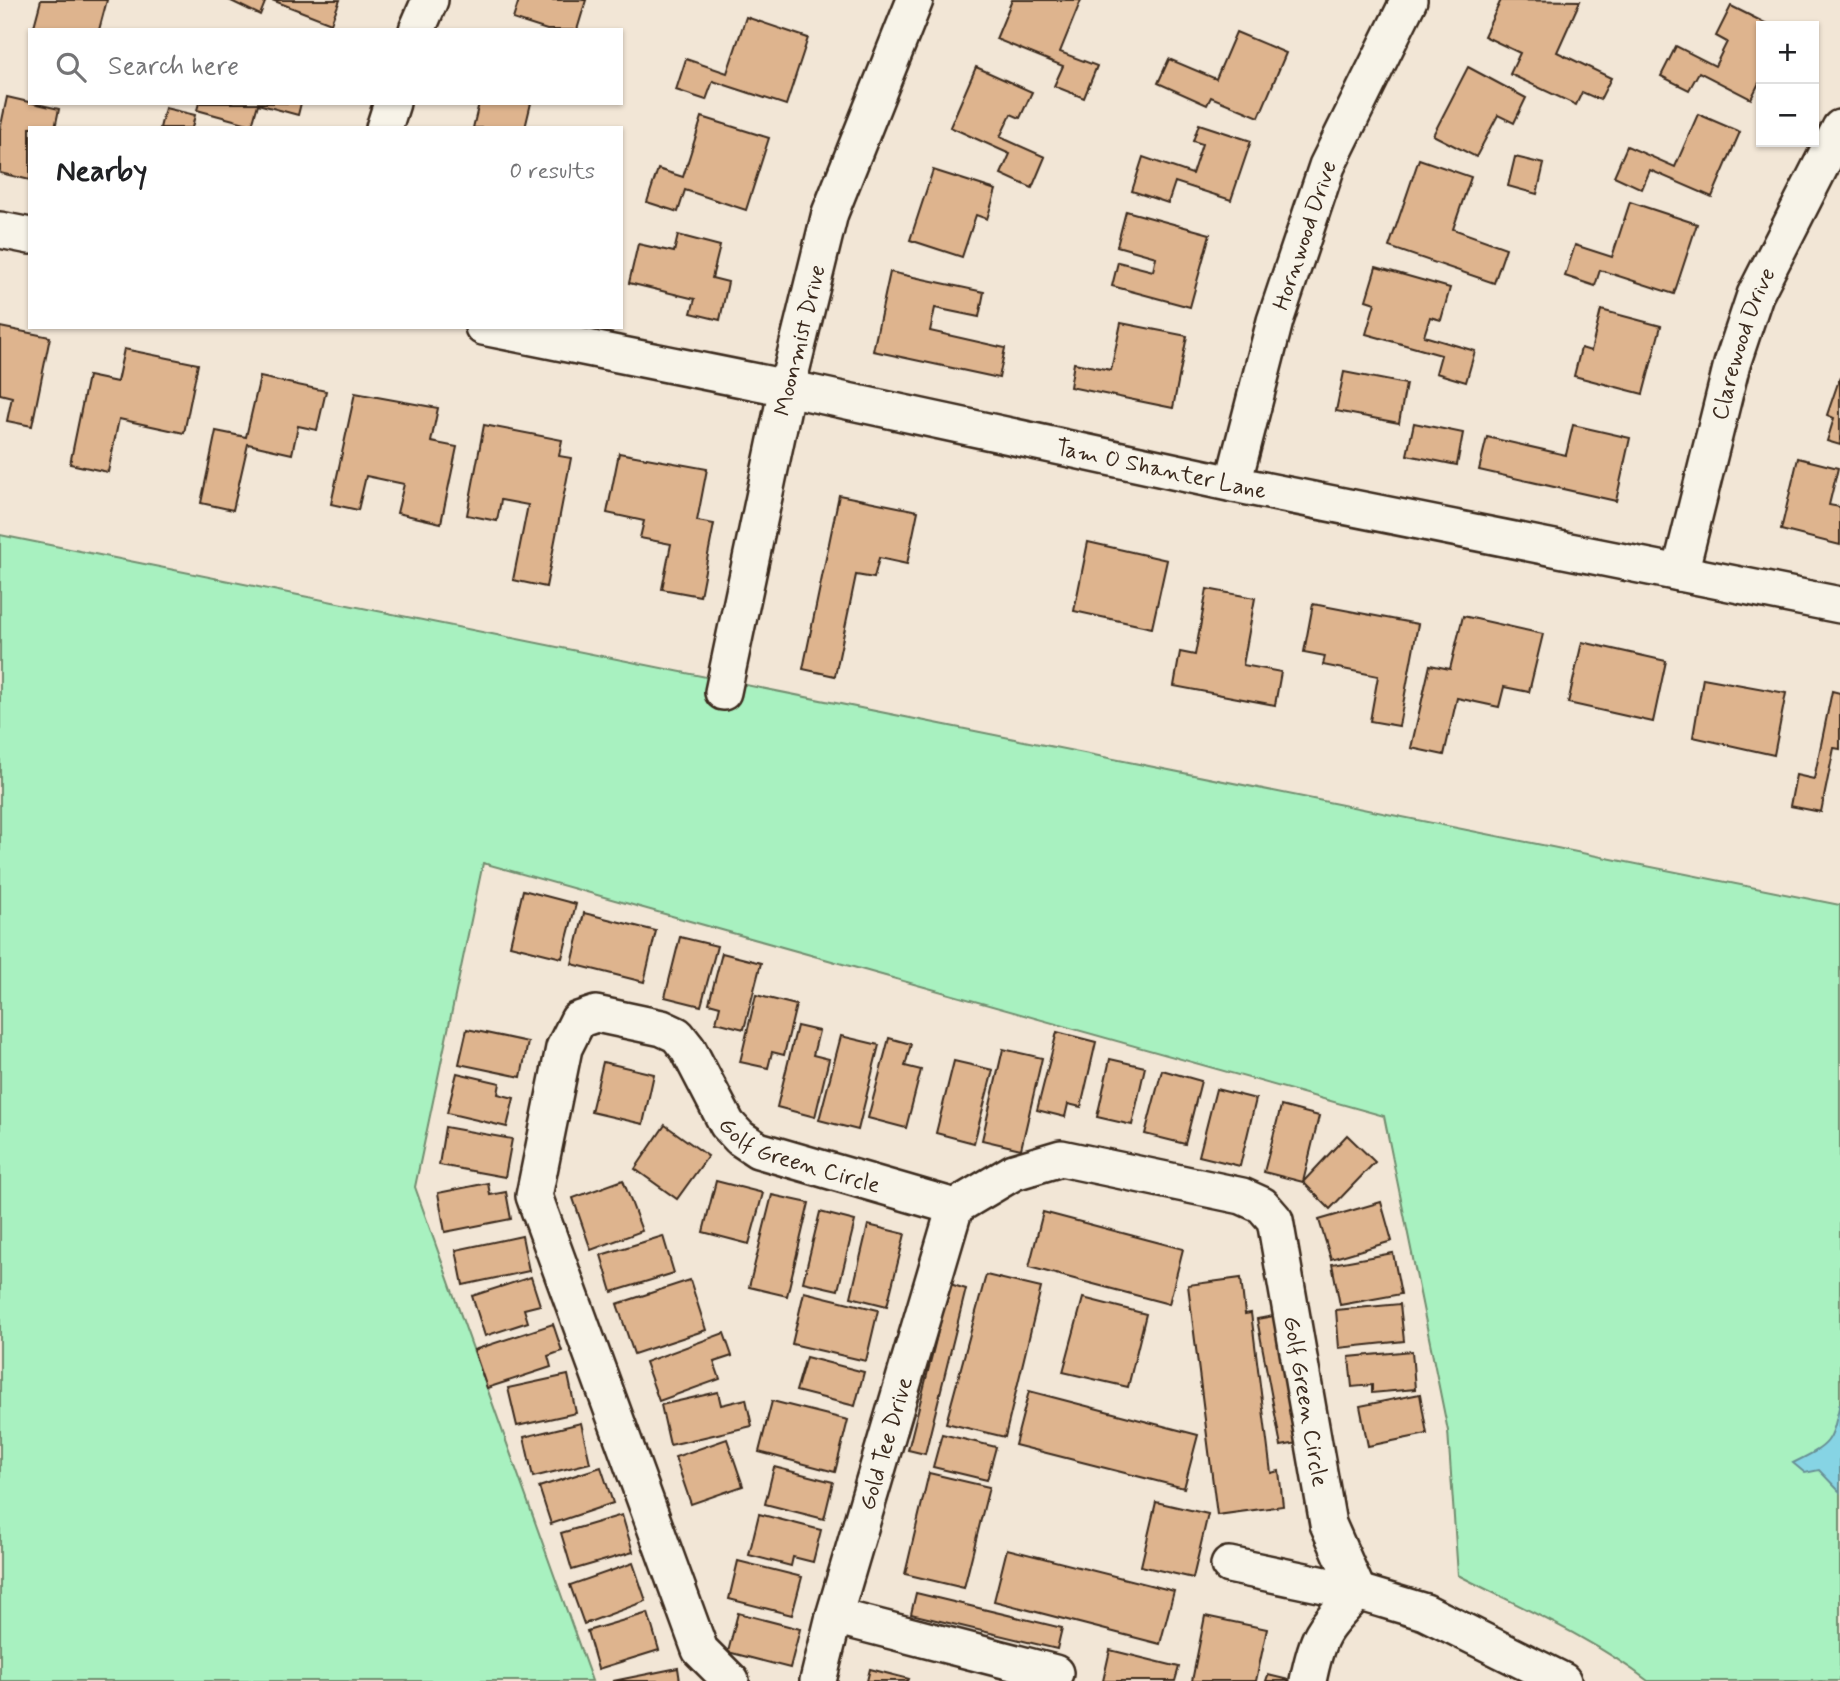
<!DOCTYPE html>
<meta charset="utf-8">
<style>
body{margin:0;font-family:Mynerve,sans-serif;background:#f6f6f6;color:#202124}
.controls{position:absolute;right:21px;top:21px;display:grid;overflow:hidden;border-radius:0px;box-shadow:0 2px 5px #0004}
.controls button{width:63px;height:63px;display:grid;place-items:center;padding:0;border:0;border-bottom:2px solid #e0e0e0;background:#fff;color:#202124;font:35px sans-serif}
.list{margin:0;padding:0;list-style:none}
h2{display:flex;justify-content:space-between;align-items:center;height:91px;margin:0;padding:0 28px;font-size:30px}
h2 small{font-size:23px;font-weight:400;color:#757577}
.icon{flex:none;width:38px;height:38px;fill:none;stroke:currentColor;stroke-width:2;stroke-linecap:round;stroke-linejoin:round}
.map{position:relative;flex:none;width:1840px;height:1681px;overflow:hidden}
.search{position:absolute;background:#fff;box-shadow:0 2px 5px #0004;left:28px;top:28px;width:595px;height:77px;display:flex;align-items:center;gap:18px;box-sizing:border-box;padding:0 24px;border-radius:0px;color:#757577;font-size:26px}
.panel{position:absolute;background:#fff;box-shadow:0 2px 5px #0004;left:28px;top:126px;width:595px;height:203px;border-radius:0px}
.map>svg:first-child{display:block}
.green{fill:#a8f1c0;stroke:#728e6f;stroke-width:2}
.water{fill:#86d4e4;stroke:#689095;stroke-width:2}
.building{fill:#deb48e;stroke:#3b2a1e;stroke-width:2}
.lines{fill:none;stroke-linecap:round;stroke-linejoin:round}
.minor-casing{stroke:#3b2a1e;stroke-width:40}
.minor{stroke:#f7f3e8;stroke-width:35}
.labels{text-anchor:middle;stroke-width:6;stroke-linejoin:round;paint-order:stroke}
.street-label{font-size:23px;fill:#3b2a1e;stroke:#f7f3e8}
</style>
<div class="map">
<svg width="1840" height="1681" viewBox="0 0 1840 1681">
<rect width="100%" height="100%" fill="#f2e6d6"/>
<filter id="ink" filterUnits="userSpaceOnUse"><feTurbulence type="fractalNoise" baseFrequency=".0143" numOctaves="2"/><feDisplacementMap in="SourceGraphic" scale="14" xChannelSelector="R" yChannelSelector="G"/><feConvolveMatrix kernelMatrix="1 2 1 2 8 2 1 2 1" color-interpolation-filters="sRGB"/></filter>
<g filter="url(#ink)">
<path class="green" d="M0,535L1840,905V1681H1648C1591,1637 1522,1608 1458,1575L1448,1431L1384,1116L483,863L415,1187L592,1681H0Z"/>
<path class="water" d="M1840,1403V1492L1819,1470L1805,1473L1793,1463C1831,1444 1831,1444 1840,1403Z"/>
<g class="building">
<polygon points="41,0 107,0 99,30 33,30"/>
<polygon points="229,0 266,0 260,15"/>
<polygon points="272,0 340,0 331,23"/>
<polygon points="519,0 586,0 577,30 547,30 513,19"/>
<polygon points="1012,0 1081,0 1060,52 1097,66 1084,98 1054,86 1063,66 996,39"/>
<polygon points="1501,0 1580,1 1557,52 1611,78 1600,100 1582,92 1576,105 1510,74 1520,53 1484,36"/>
<polygon points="1731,6 1771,26 1761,26 1761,79 1751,99 1699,72 1689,90 1661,76 1676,46 1715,66 1727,42 1716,36"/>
<polygon points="746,17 808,38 786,105 713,81 706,100 676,90 686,59 727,73"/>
<polygon points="1236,32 1286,53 1259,117 1211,97 1207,105 1158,83 1169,59 1216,79"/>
<polygon points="976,67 1032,92 1020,118 1011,114 1000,137 1045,157 1032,188 1001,174 1010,154 950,127"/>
<polygon points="1468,67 1526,98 1514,123 1498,115 1476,157 1433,135"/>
<polygon points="7,97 59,109 55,128 30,128 30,180 0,173 0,130"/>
<polygon points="199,103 301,103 298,115 258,104 252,125 197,110"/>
<polygon points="479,103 531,103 525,128 473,128"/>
<polygon points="165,108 195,115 192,128 160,128"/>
<polygon points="1698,114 1740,132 1712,197 1650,170 1642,189 1614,176 1627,146 1675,167"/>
<polygon points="702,117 769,138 746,210 685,190 678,212 647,202 658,169 683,177"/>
<polygon points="1199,124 1251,141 1231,200 1175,182 1168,203 1132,191 1143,157 1192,174 1202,144 1193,141"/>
<polygon points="1515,157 1544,164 1537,194 1508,186"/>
<polygon points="1419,159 1471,177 1453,229 1506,248 1494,283 1389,247"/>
<polygon points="933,170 996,190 987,219 976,215 962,257 910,240"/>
<polygon points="1630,202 1697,224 1674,294 1600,270 1595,286 1565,276 1575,245 1612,257"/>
<polygon points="1126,211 1210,234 1190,307 1112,286 1118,262 1153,271 1156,257 1117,246"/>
<polygon points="678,235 720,246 712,278 728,282 720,320 691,313 695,299 629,283 638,244 674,252"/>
<polygon points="1376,267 1450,288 1441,320 1430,317 1424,336 1475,351 1466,382 1436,373 1441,355 1366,334 1375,303 1366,300"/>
<polygon points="890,272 984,292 979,317 935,308 930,331 1005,348 999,378 873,351"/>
<polygon points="1601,310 1661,326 1643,394 1574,376 1581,348 1591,351"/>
<polygon points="1121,323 1187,336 1173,408 1070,387 1074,363 1111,370"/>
<polygon points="0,327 50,337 32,426 7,421 12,397 0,394"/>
<polygon points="124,349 198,364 184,433 119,419 108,472 70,464 88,376 117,382"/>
<polygon points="1344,372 1406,384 1399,423 1336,411"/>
<polygon points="260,377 326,391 317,430 298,426 292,454 248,444 233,510 201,503 216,431 246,437"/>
<polygon points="1840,377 1840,445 1827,441 1834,418 1827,415"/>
<polygon points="355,393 438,408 431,442 457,447 441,523 397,513 404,484 366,476 358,510 331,504"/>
<polygon points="1414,423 1463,433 1457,465 1407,455"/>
<polygon points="484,425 562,440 559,456 571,458 546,587 513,580 528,505 501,500 497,521 467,515"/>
<polygon points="1573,425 1630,438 1616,501 1479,470 1487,437 1566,455"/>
<polygon points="619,453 707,469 697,521 714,524 700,596 662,589 671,544 640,538 644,521 607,513"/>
<polygon points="1798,458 1838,468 1829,505 1840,507 1840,545 1781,530"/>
<polygon points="839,495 918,511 907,564 879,558 874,578 856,575 835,676 803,669"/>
<polygon points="1088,542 1167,560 1152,628 1074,611"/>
<polygon points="1207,589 1255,598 1243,665 1281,672 1275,705 1174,686 1180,652 1195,655"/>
<polygon points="1313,604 1418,624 1399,726 1370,721 1378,676 1323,665 1325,656 1304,652"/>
<polygon points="1463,616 1543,634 1529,692 1504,687 1499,707 1457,698 1444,755 1411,748 1430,665 1450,669"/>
<polygon points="1582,642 1666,661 1653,722 1568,703"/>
<polygon points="1703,678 1786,693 1774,755 1693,737"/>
<polygon points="1832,691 1840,693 1840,749 1834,748 1821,812 1790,806 1796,775 1814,779"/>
<polygon points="523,890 576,904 562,958 510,945"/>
<polygon points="584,913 656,931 644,982 572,964"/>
<polygon points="680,937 717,946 701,1006 665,997"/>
<polygon points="722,953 761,963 744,1029 716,1022 720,1006 709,1003"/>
<polygon points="756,995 796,1005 784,1055 772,1052 768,1068 740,1062"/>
<polygon points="797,1026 819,1031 813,1055 829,1059 815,1117 777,1107"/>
<polygon points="467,1029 528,1042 521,1077 459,1064"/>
<polygon points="1057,1032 1096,1042 1081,1107 1068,1104 1065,1117 1037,1110"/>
<polygon points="841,1036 879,1045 858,1130 819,1120"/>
<polygon points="889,1038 911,1044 905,1066 921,1070 906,1128 868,1118"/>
<polygon points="1003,1049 1042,1058 1021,1149 982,1140"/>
<polygon points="1110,1059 1145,1067 1132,1125 1097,1117"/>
<polygon points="954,1061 993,1070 974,1143 936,1133"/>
<polygon points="603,1062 654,1074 643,1124 591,1112"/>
<polygon points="1162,1070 1201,1081 1185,1144 1145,1134"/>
<polygon points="457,1073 500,1083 498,1094 514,1098 507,1127 447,1113"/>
<polygon points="1216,1089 1256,1099 1240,1166 1199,1156"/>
<polygon points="1281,1106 1319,1116 1303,1182 1264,1172"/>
<polygon points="665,1125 708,1156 677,1199 635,1169"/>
<polygon points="445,1127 512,1139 505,1177 439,1165"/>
<polygon points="1347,1135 1375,1162 1330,1209 1303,1182"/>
<polygon points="623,1180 642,1231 591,1250 573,1198"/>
<polygon points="716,1181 763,1193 749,1244 703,1232"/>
<polygon points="488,1183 490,1195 506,1192 511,1219 445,1232 438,1193"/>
<polygon points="772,1195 809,1203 787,1296 749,1287"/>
<polygon points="1381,1202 1392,1241 1331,1259 1319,1220"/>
<polygon points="820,1212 855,1221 838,1290 803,1282"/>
<polygon points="1043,1212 1183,1249 1169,1304 1029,1267"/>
<polygon points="868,1225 905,1234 887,1306 851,1297"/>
<polygon points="522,1236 529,1271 463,1285 456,1250"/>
<polygon points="663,1236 674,1273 612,1292 601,1255"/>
<polygon points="1393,1253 1401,1294 1340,1305 1332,1264"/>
<polygon points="986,1275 1041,1288 1005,1437 946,1423"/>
<polygon points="531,1277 540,1305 524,1309 528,1322 485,1336 472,1296"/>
<polygon points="1241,1278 1245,1314 1251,1313 1271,1473 1279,1471 1283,1506 1217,1515 1188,1285"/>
<polygon points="690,1280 706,1330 634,1354 617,1304"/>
<polygon points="950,1284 966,1289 925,1454 908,1450"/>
<polygon points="804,1292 878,1310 866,1361 792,1344"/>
<polygon points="1083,1298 1146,1314 1128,1387 1063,1372"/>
<polygon points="1400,1304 1404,1341 1339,1348 1336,1310"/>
<polygon points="1279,1315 1303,1442 1281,1446 1257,1319"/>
<polygon points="553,1324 562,1351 548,1356 551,1367 487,1388 474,1350"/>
<polygon points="724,1333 732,1356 714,1362 720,1379 659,1401 645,1362"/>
<polygon points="1412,1351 1415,1389 1372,1393 1372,1385 1352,1387 1349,1357"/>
<polygon points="806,1357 864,1372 855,1406 796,1391"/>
<polygon points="568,1375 576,1413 517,1426 508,1388"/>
<polygon points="1029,1391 1198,1435 1184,1488 1015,1445"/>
<polygon points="718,1392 721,1405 746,1399 752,1426 670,1445 661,1405"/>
<polygon points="1420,1394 1427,1434 1368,1446 1360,1406"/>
<polygon points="772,1401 848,1420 835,1472 759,1452"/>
<polygon points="581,1423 590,1463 533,1477 524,1437"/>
<polygon points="942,1434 996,1447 987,1480 933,1467"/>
<polygon points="727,1439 743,1486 691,1504 675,1457"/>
<polygon points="601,1467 613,1503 551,1524 539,1487"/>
<polygon points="774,1467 833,1482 824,1519 765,1504"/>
<polygon points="929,1473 989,1487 964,1588 905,1574"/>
<polygon points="1156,1502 1208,1514 1193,1578 1141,1566"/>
<polygon points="759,1514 821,1530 813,1562 793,1557 791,1566 749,1555"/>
<polygon points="622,1515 633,1552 572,1570 561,1533"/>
<polygon points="1007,1549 1174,1591 1160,1644 994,1601"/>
<polygon points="738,1561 802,1577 792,1615 729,1599"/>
<polygon points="633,1563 646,1601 584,1624 570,1585"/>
<polygon points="916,1593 1062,1628 1057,1649 911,1614"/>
<polygon points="648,1613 659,1650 598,1669 587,1631"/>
<polygon points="738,1613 800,1629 790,1668 728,1652"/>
<polygon points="1205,1616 1267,1629 1256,1681 1192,1681"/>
<polygon points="1110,1650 1179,1667 1175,1681 1103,1681"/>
<polygon points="678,1668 680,1681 613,1681"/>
<polygon points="870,1669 909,1679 908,1681 867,1681"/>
<polygon points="1268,1675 1289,1680 1289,1681 1266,1681"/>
</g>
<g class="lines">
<g class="minor-casing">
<g id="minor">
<polyline points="417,30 430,0"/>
<polyline points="384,128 392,103"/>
<polyline points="0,230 30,236"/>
<path id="s1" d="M483,327L787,388L1233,484L1840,605"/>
<path id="s2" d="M1233,484L1275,321L1327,166L1409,0"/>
<path id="s3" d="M1680,573L1732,364L1755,295L1840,128"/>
<path id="s4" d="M723,692L787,388L830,213L915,0"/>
<polyline points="1229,1565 1358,1592 1425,1612 1563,1681"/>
<polyline points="834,1616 1055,1673"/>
<path id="s5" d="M731,1681L700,1650L534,1196L564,1048L578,1020L596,1014L662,1028L677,1035L688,1049L727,1124L740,1138L758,1150L955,1207L1014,1172L1061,1158L1242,1196L1262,1205L1275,1220L1328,1524L1358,1592C1324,1628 1318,1631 1308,1681"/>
<path id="s6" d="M818,1681L834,1616L955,1207"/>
</g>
</g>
<use href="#minor" class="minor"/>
</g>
</g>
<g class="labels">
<g class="street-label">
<text dy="8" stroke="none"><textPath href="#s2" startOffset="259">Hornwood Drive</textPath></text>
<text dy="8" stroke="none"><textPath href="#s4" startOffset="360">Moonmist Drive</textPath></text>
<text dy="8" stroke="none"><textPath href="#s3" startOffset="238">Clarewood Drive</textPath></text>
<text dy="8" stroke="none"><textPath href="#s1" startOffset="693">Tam O Shanter Lane</textPath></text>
<text dy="8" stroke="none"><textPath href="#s5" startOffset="996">Golf Green Circle</textPath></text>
<text dy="8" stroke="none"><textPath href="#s5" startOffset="1689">Golf Green Circle</textPath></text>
<text dy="8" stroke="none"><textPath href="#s6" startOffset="247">Gold Tee Drive</textPath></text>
</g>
</g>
</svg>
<div class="controls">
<button>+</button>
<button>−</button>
</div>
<div class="search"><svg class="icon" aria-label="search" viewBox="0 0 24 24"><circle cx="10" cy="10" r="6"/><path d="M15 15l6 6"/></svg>Search here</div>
<section class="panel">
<h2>Nearby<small>0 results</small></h2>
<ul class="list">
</ul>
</section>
</div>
